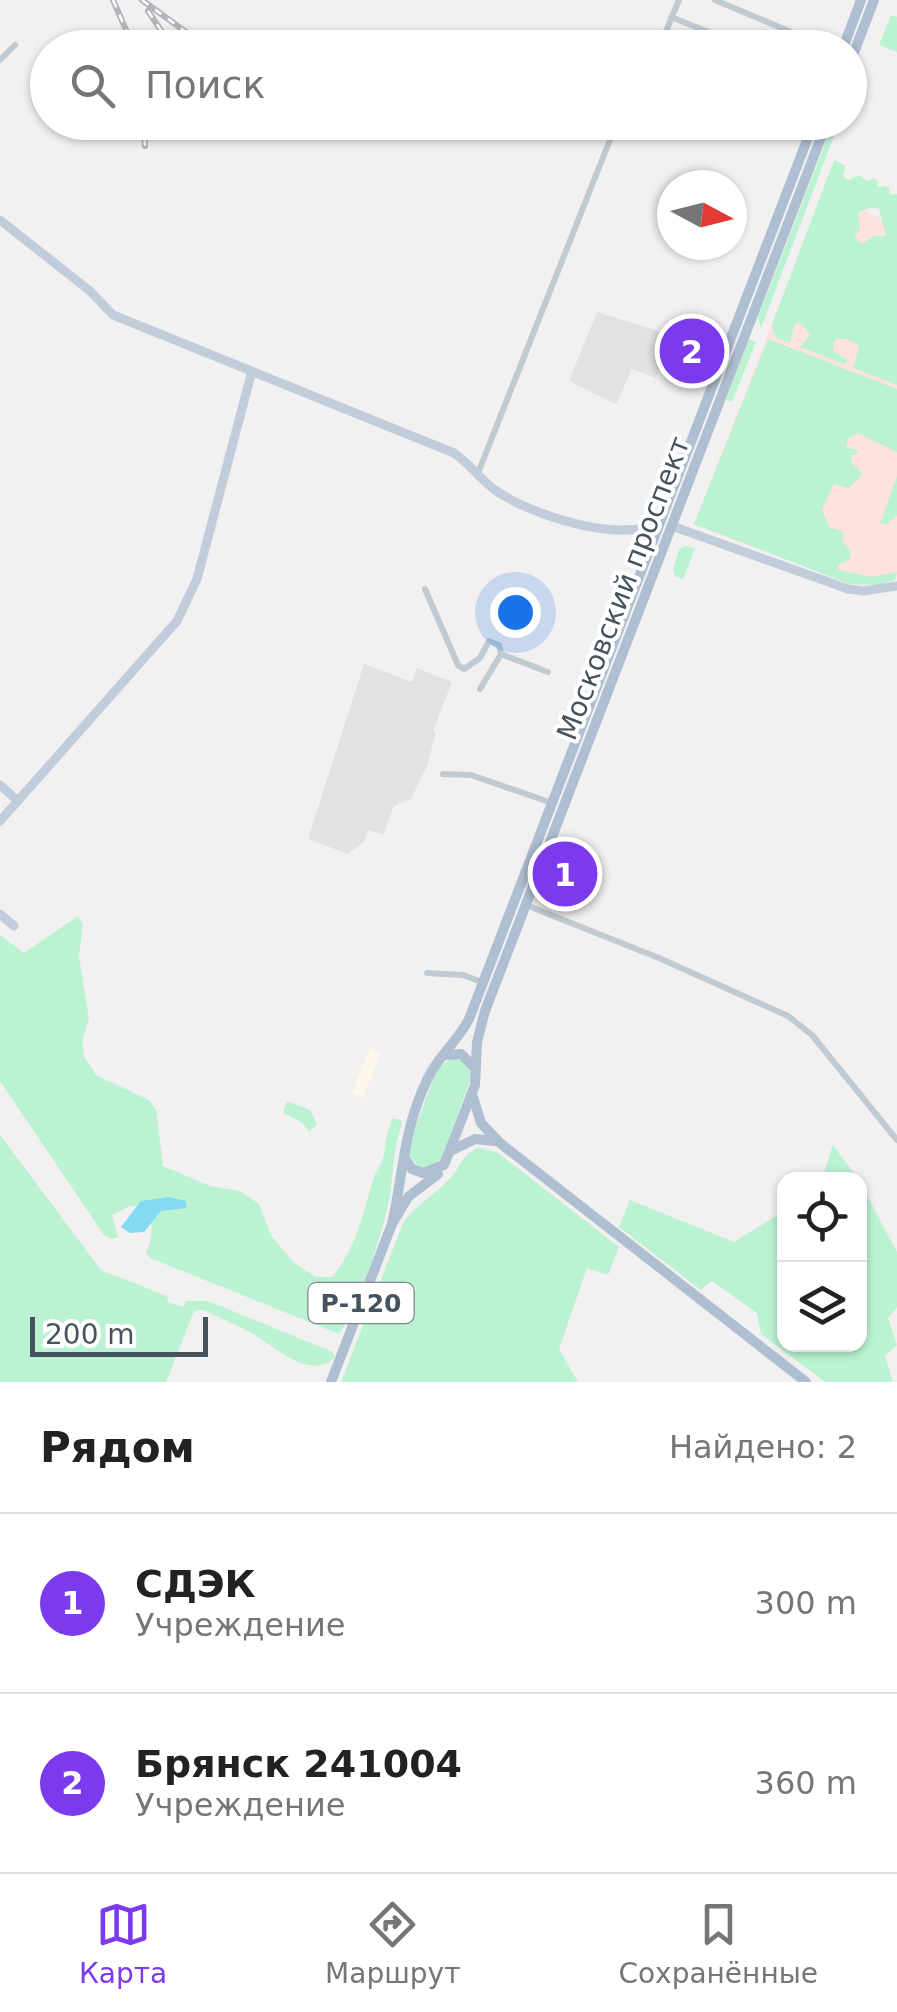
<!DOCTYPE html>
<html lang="ru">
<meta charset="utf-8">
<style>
body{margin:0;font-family:"DejaVu Sans",sans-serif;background:#f2f2f2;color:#222}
.controls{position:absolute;right:30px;bottom:30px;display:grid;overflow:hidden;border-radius:20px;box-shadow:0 2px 8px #0004}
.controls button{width:90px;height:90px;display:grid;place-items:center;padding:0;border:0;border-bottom:2px solid #e0e0e0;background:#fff;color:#222;font:50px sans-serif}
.compass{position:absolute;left:657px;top:170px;width:90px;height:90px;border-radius:50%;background:#fff;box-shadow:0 2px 8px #0004;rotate:97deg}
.scale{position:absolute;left:30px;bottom:25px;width:178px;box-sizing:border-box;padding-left:10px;border:5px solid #46535f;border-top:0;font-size:28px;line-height:35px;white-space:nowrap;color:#46535f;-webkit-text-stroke:8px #fff;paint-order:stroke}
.you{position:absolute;left:515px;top:612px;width:35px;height:35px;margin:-25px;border:8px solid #fff;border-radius:50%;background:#1a73e8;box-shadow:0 0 0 15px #1a73e833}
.badge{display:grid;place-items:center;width:65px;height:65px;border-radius:50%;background:#7c3aed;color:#fff;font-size:32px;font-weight:700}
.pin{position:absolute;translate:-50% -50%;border:5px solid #fff;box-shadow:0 2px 10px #0006}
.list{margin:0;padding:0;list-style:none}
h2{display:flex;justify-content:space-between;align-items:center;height:130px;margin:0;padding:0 40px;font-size:42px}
h2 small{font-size:32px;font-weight:400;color:#767676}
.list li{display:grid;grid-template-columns:65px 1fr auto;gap:30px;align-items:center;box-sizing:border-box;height:180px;padding:0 40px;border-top:2px solid #e0e0e0}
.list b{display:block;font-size:38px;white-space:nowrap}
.list p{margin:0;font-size:32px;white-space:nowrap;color:#767676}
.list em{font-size:32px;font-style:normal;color:#767676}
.icon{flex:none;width:55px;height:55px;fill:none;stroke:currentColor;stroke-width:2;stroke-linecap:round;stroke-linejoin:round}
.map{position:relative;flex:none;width:897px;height:1382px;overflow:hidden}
.search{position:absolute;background:#fff;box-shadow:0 2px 8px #0004;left:30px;right:30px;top:30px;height:110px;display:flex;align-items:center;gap:25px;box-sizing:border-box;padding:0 35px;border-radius:55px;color:#767676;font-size:38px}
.sheet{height:490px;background:#fff}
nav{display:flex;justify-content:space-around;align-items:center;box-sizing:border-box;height:140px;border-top:2px solid #e0e0e0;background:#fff;font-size:28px;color:#767676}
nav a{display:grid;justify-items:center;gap:5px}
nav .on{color:#7c3aed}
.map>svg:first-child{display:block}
.commercial{fill:#fdf8e9}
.education{fill:#e4e1e2}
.medical{fill:#fde2df}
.green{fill:#bbf3d2;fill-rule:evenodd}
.water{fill:#85daf3}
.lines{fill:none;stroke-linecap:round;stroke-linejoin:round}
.street{stroke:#bfcad3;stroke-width:6}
.secondary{stroke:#c1cdda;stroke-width:9}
.primary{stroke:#aebfd1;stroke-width:10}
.rail-casing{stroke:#b1b5bb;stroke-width:6}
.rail{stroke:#fff;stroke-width:2.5;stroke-dasharray:8;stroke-linecap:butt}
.labels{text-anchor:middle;stroke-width:8;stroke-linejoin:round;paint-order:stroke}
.shield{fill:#fff;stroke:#7e878f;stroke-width:2.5}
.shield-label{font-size:25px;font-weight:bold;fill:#46535f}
.street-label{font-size:28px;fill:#46535f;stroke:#fff}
</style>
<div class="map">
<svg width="897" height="1382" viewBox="0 0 897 1382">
<rect width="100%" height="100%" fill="#f2f0f0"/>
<polygon class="commercial" points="370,1048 381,1052 363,1098 352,1093"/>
<g class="education">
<polygon points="597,312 672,335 656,378 632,369 616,404 569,381"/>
<polygon points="364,664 412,682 417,668 452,682 433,731 436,733 427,766 411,799 394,806 383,835 369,830 364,841 348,854 308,839"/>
</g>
<polygon class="medical" points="822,194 897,225 897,576 859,580 837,578 694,525"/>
<g class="green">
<polygon points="891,15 897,17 897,52 879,45"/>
<polygon points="833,123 839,123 761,328 758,317"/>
<path d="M834,160L846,166L843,176L849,180L859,175L867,181L873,178L878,181L877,187L885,186L890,189L889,195L897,194V385L853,368L859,346L847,339H836L832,350L848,360L844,364L800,347L810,335L802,324L795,323L790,343L775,337L772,325ZM872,207L879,209L886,236H873L863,244L854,237L860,230L858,212Z"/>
<polygon points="749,339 756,342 732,402 726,400"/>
<polygon points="768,339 897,389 897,452 858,433 848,439 846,448 856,449 858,453 852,456 851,462 863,474 849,488 834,484 822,509 829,527 844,532 842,541 851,551 850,559 837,566 839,570 871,577 897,572 895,580 879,585 849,584 694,524"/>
<polygon points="897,476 897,515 888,524 880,524"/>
<polygon points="685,546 695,548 683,579 675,576 673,569 679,549"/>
<path d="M78,916L83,924L79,957L89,1019L82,1041L84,1056L96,1075L149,1100L156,1110L163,1166L210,1186L240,1191L259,1204L271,1235L293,1262L316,1277H332C357,1247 362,1216 373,1180C375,1172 381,1166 383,1158C386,1144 386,1131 393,1118L401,1120L402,1124C392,1150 394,1174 389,1201C381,1238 360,1303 339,1334L150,1258L146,1253C154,1235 154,1223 143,1206H130L112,1215L118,1237L112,1239L104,1235L0,1081V935L24,953Z"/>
<path d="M451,1058C463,1058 471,1066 471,1078L441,1160L437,1164L420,1168L408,1155L409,1144L437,1069Z"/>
<polygon points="287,1101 310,1110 317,1124 309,1132 303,1123 283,1113"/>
<path d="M0,1135L101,1270L167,1296L168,1302L183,1307L187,1301H208L333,1352L335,1357C311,1382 275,1347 253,1334C237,1325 220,1318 203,1310L194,1311L166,1382H0Z"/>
<polygon points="833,1145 855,1175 858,1179 822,1179"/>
<path d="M479,1148L497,1152L619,1247L608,1275L587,1268L559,1349L578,1382H341L403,1223C416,1204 436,1195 451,1177C462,1166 462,1153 479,1148Z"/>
<polygon points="860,1182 897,1252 897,1307 888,1318 897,1345 885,1356 893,1382 825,1382 761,1334 757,1313 712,1281 701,1290 619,1227 630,1200 734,1242 784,1211 784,1344 860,1344"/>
</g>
<polygon class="water" points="169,1197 186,1201 186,1208 161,1211 144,1232 130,1233 121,1227 141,1201"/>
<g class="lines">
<g class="street">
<polyline points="715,0 829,48"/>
<polyline points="671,17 748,48"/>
<polyline points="659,48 679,0"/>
<polyline points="0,60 15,45"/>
<polyline points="478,473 617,122"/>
<polyline points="425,589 458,665 464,669 480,658 489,641 499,645 501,654"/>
<polyline points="480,689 501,654 548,672"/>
<polyline points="443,774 471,775 552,803"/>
<polyline points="526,905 659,958 788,1016 812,1035 897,1140"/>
<polyline points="427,973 463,975 482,982"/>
</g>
<g class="secondary">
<path d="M0,220L90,291L113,315L454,453C470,464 480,479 495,490C529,514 620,545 659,522"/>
<polyline points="672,526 848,589 863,591 897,586"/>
<polyline points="0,785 18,801"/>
<polyline points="0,821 177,621 197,579 252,371"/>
<polyline points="0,914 14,926"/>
</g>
<g class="primary">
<polyline points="843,48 861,0"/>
<polyline points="850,63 874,0"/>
<polyline points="444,1055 461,1054 475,1068"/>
<polyline points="473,1097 481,1123 500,1143 806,1382"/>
<polyline points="450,1151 475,1139 495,1141"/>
<polyline points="404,1157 412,1169 423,1173 444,1165 475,1085 477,1042 485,1011 827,122"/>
<path d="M392,1224C404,1171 403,1129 428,1078C438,1056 458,1041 469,1019L814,122"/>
<polyline points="331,1382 392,1224 408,1197 438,1174"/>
</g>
<g class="rail-casing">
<g id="rail">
<polyline points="113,0 134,48"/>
<polyline points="142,0 208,48"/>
<polyline points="148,11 173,48"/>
<polyline points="143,122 145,146"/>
<polyline points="277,122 284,126"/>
</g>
</g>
<use href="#rail" class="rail"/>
</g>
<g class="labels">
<rect class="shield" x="308.5" y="1283" width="105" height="40" rx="8"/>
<g class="shield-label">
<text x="361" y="1312">Р-120</text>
</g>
<g class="street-label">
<text transform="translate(623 588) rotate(-69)" y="10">Московский проспект</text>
</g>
</g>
</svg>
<div class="controls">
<button><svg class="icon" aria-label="locate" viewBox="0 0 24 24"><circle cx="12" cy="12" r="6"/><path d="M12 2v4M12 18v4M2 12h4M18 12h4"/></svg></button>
<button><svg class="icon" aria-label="layers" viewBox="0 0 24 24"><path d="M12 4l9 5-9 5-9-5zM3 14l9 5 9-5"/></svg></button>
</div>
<svg class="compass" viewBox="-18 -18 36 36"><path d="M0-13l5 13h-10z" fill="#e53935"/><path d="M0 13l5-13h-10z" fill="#767676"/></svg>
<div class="scale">200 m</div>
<div class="you"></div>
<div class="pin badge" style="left:565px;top:874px">1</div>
<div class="pin badge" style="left:692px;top:351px">2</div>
<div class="search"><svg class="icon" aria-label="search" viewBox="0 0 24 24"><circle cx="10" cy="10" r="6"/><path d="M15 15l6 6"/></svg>Поиск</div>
</div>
<section class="sheet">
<h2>Рядом<small>Найдено: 2</small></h2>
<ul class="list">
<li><span class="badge">1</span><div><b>СДЭК</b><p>Учреждение</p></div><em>300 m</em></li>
<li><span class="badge">2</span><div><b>Брянск 241004</b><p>Учреждение</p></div><em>360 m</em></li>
</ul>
</section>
<nav>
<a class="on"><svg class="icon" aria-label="map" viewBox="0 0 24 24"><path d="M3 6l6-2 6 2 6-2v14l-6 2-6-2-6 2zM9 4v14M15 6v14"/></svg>Карта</a>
<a><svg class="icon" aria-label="directions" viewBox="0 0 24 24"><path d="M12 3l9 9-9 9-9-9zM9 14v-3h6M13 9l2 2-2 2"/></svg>Маршрут</a>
<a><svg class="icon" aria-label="saved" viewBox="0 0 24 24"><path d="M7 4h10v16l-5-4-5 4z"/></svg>Сохранённые</a>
</nav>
